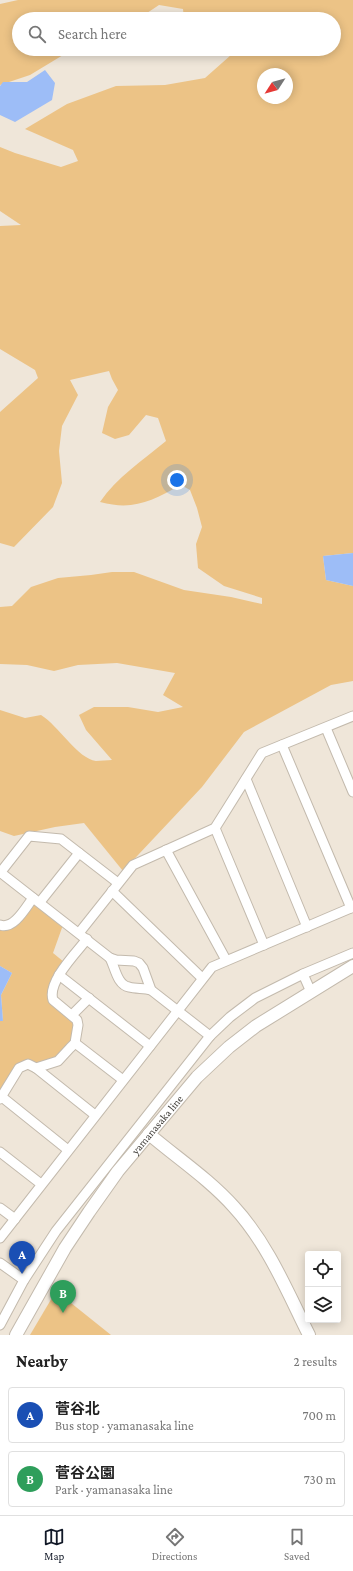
<!DOCTYPE html>
<meta charset="utf-8">
<style>
body{margin:0;font-family:"Crimson Pro","Noto Sans JP",serif;background:#f2f2f2;color:#222}
.controls{position:absolute;right:12px;bottom:12px;display:grid;overflow:hidden;border-radius:4px;box-shadow:0 2px 10px #0003}
.controls button{width:36px;height:36px;display:grid;place-items:center;padding:0;border:0;border-bottom:1px solid #e0e0e0;background:#fff;color:#222;font:20px sans-serif}
.compass{position:absolute;left:257px;top:68px;width:36px;height:36px;border-radius:50%;background:#fff;box-shadow:0 2px 10px #0003;rotate:234deg}
.you{position:absolute;left:177px;top:480px;width:14px;height:14px;margin:-10px;border:3px solid #fff;border-radius:50%;background:#1a73e8;box-shadow:0 0 0 6px #1a73e833}
.badge{display:grid;place-items:center;width:26px;height:26px;border-radius:50%;background:#111827;color:#fff;font-size:13px;font-weight:700}
.pin{position:absolute;translate:-50% -33px;filter:drop-shadow(0 1px 2px #0008)}
.pin::after{content:'';position:absolute;top:21px;width:14px;height:12px;background:inherit;clip-path:polygon(0 0,100% 0,50% 100%)}
.list{margin:0;padding:0;list-style:none}
h2{display:flex;justify-content:space-between;align-items:center;height:52px;margin:0;padding:0 16px;font-size:17px}
h2 small{font-size:13px;font-weight:400;color:#767676}
.list li{display:grid;grid-template-columns:26px 1fr auto;gap:12px;align-items:center;box-sizing:border-box;height:56px;margin:0 8px 8px;padding:0 8px;border:1px solid #e0e0e0;border-radius:4px}
.list b{display:block;font-size:15px;white-space:nowrap}
.list p{margin:0;font-size:13px;white-space:nowrap;color:#767676}
.list em{font-size:13px;font-style:normal;color:#767676}
.icon{flex:none;width:22px;height:22px;fill:none;stroke:currentColor;stroke-width:2;stroke-linecap:round;stroke-linejoin:round}
.map{position:relative;flex:none;width:353px;height:1335px;overflow:hidden}
.search{position:absolute;background:#fff;box-shadow:0 2px 10px #0003;left:12px;right:12px;top:12px;height:44px;display:flex;align-items:center;gap:10px;box-sizing:border-box;padding:0 14px;border-radius:22px;color:#767676;font-size:15px}
.sheet{height:180px;background:#fff}
nav{display:flex;justify-content:space-around;align-items:center;box-sizing:border-box;height:56px;border-top:1px solid #e0e0e0;background:#fff;font-size:11px;color:#767676}
nav a{display:grid;justify-items:center;gap:2px}
nav .on{color:#111827}
.map>svg:first-child{display:block}
.green{fill:#ecc386;fill-rule:evenodd}
.water{fill:#9dbdf7}
.lines{fill:none;stroke-linecap:round;stroke-linejoin:round}
.street-casing{stroke:#c3baad;stroke-width:11}
.secondary-casing{stroke:#c3baad;stroke-width:14}
.street{stroke:#fff;stroke-width:9}
.secondary{stroke:#fff;stroke-width:12}
.labels{text-anchor:middle;stroke-width:3;stroke-linejoin:round;paint-order:stroke}
.street-label{font-size:11px;fill:#3f3c37;stroke:#fff}
</style>
<div class="map">
<svg width="353" height="1335" viewBox="0 0 353 1335">
<rect width="100%" height="100%" fill="#efe6d9"/>
<g class="green">
<path d="M18,0H353V553L323,556L326,580L353,586V681L331,685L244,732L202,787L123,871L84,823L55,827L14,836L0,831V710L25,718L41,715C58,725 78,759 96,761C101,761 107,760 112,760L86,730L79,715L94,707H128L158,712L183,707L163,695L175,673L117,663L78,665L54,671L27,665L0,664V607L12,606L31,587L58,578L91,575L112,572H134L184,590L231,597L262,604V598L224,586L198,568L196,544L202,527L197,508L190,490L181,485C151,501 134,511 100,502C117,477 142,461 166,441L158,418L146,415L129,435L115,439L102,433L108,407L118,390L112,379L109,371L70,380L78,395L62,426L59,451L62,483L53,507L14,547L0,543V412L38,378L35,370L0,349V226L21,225L0,211V147L15,153L61,167L78,161L73,150L25,129L67,104L116,86L165,85L205,78L231,55L230,49H334V19H184L183,9L159,5L138,19H19V49H73L30,75L0,85V4ZM263,74H287V98H263Z"/>
<path d="M36,904L63,925L53,953L64,962L48,996L73,1020C81,1037 56,1064 39,1064C35,1064 31,1062 27,1061L0,1094V1021H3L1,995L12,973L0,966V928L31,905Z"/>
<polygon points="56,1291 111,1335 30,1335"/>
</g>
<g class="water">
<polygon points="45,70 55,83 52,100 15,122 0,115 0,86 3,82 27,82"/>
<polygon points="353,553 353,586 326,580 323,556"/>
<polygon points="0,966 12,973 1,995 3,1021 0,1021"/>
</g>
<g class="lines">
<g class="street-casing">
<g id="street">
<polyline points="326,728 353,792"/>
<polyline points="282,745 351,908"/>
<polyline points="246,779 307,927"/>
<polyline points="215,828 264,945"/>
<polyline points="166,850 226,960"/>
<polyline points="0,872 110,958 116,960 134,961 139,963 143,968 151,990 210,1036"/>
<polyline points="0,873 29,836 61,839 118,883"/>
<polyline points="112,891 202,978"/>
<polyline points="40,902 79,853"/>
<path d="M0,925C14,930 26,907 33,898"/>
<polyline points="79,933 133,865 215,828 262,753 353,716"/>
<path d="M110,958C115,967 117,985 129,987C136,989 144,988 151,990"/>
<polyline points="303,974 353,953"/>
<polyline points="59,975 150,1046"/>
<polyline points="72,1015 89,998"/>
<polyline points="75,1043 123,1080"/>
<polyline points="36,1068 95,1115"/>
<polyline points="2,1097 68,1150"/>
<path d="M0,1099L19,1068L28,1064L36,1068L58,1061L70,1048L75,1043L78,1025L77,1020L53,1000C47,982 76,953 87,939"/>
<polyline points="0,1152 41,1184"/>
<polyline points="0,1208 15,1219"/>
<polyline points="0,1238 212,967 353,907"/>
<polyline points="0,1263 24,1280"/>
<polyline points="0,1325 24,1280 56,1231 210,1036 230,1017 255,998 303,974 311,992"/>
</g>
</g>
<g class="secondary-casing">
<g id="secondary">
<path d="M149,1134C177,1158 209,1179 234,1207C268,1244 287,1291 309,1335"/>
<path id="s1" d="M16,1335L65,1248L89,1212L118,1171L197,1077L229,1047L256,1026L353,966"/>
</g>
</g>
<use href="#street" class="street"/>
<use href="#secondary" class="secondary"/>
</g>
<g class="labels">
<g class="street-label">
<text dy="4" stroke="none"><textPath href="#s1" startOffset="254">yamanasaka line</textPath></text>
</g>
</g>
</svg>
<div class="controls">
<button><svg class="icon" aria-label="locate" viewBox="0 0 24 24"><circle cx="12" cy="12" r="6"/><path d="M12 2v4M12 18v4M2 12h4M18 12h4"/></svg></button>
<button><svg class="icon" aria-label="layers" viewBox="0 0 24 24"><path d="M12 4l9 5-9 5-9-5zM3 14l9 5 9-5"/></svg></button>
</div>
<svg class="compass" viewBox="-18 -18 36 36"><path d="M0-13l5 13h-10z" fill="#e53935"/><path d="M0 13l5-13h-10z" fill="#767676"/></svg>
<div class="you"></div>
<div class="pin badge" style="left:22px;top:1274px;background:#1a4fb4">A</div>
<div class="pin badge" style="left:63px;top:1313px;background:#2e9e5b">B</div>
<div class="search"><svg class="icon" aria-label="search" viewBox="0 0 24 24"><circle cx="10" cy="10" r="6"/><path d="M15 15l6 6"/></svg>Search here</div>
</div>
<section class="sheet">
<h2>Nearby<small>2 results</small></h2>
<ul class="list">
<li><span class="badge" style="background:#1a4fb4">A</span><div><b>菅谷北</b><p>Bus stop · yamanasaka line</p></div><em>700 m</em></li>
<li><span class="badge" style="background:#2e9e5b">B</span><div><b>菅谷公園</b><p>Park · yamanasaka line</p></div><em>730 m</em></li>
</ul>
</section>
<nav>
<a class="on"><svg class="icon" aria-label="map" viewBox="0 0 24 24"><path d="M3 6l6-2 6 2 6-2v14l-6 2-6-2-6 2zM9 4v14M15 6v14"/></svg>Map</a>
<a><svg class="icon" aria-label="directions" viewBox="0 0 24 24"><path d="M12 3l9 9-9 9-9-9zM9 14v-3h6M13 9l2 2-2 2"/></svg>Directions</a>
<a><svg class="icon" aria-label="saved" viewBox="0 0 24 24"><path d="M7 4h10v16l-5-4-5 4z"/></svg>Saved</a>
</nav>
